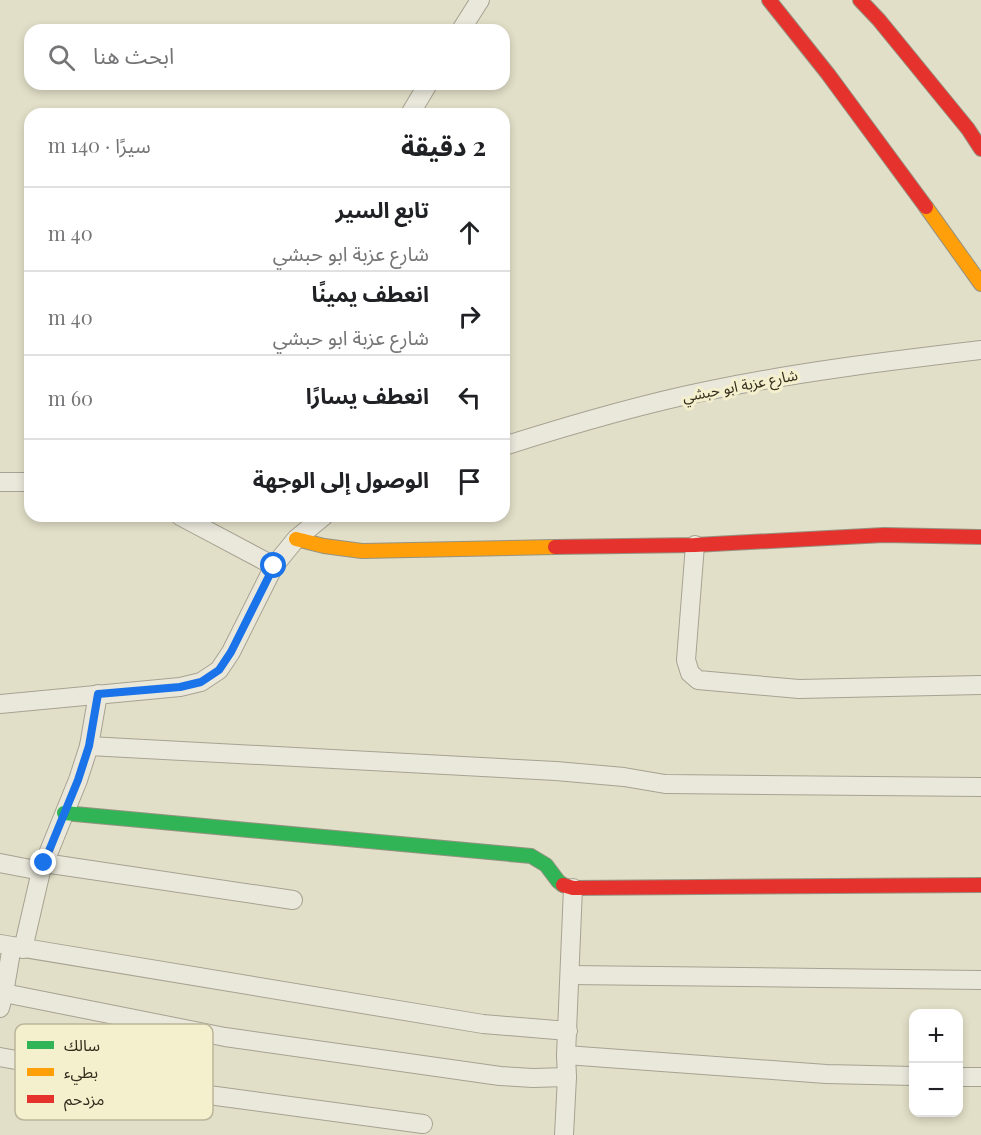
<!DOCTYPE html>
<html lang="ar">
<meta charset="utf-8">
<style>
body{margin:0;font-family:"Playfair Display","Noto Sans Arabic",serif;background:#f6f6f6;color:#202124;direction:rtl}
.controls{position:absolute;right:18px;bottom:18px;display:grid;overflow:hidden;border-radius:12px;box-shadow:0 3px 9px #0003}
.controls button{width:54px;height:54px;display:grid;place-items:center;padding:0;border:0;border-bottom:2px solid #e0e0e0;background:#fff;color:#202124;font:30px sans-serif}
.stop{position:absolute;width:18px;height:18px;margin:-14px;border:4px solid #1a73e8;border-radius:50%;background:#fff}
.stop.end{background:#1a73e8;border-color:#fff;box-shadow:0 2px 6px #0008}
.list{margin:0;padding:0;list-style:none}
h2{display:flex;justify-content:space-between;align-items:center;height:78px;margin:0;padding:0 24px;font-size:26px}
h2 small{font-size:20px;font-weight:400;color:#757577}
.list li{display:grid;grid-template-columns:39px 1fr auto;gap:18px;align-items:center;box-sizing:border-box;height:84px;padding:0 24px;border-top:2px solid #e0e0e0}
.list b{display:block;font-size:22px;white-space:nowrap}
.list p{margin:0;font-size:20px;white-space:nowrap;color:#757577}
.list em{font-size:20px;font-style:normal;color:#757577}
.icon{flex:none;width:33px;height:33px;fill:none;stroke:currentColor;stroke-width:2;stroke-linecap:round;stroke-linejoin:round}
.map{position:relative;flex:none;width:981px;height:1135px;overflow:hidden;direction:ltr}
.search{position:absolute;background:#fff;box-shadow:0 3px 9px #0003;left:24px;top:24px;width:486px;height:66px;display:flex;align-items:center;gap:15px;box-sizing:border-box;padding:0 21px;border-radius:18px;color:#757577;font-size:22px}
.panel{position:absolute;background:#fff;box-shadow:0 3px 9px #0003;left:24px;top:108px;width:486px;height:414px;border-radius:18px;direction:rtl}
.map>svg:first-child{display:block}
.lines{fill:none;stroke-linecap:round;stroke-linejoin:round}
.street-casing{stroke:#a7a292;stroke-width:20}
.fast-casing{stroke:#969282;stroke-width:16}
.slow-casing{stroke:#969282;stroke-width:16}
.jam-casing{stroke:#969282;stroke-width:16}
.street{stroke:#eae8db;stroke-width:18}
.fast{stroke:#30b455;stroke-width:14}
.slow{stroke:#ff9f0a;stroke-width:14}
.jam{stroke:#e5322d;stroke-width:14}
.route{stroke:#1a73e8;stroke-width:8}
.labels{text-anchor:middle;stroke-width:6;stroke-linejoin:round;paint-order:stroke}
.street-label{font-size:15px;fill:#342c1c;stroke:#f4f0ce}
.key{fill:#f4f0ce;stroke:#bab599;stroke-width:1.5}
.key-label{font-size:16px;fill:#342c1c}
</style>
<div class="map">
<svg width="981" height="1135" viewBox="0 0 981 1135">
<rect width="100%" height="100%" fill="#e2dfc8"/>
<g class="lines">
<g class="street-casing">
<g id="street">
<polyline points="461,30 480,0"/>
<polyline points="410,114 428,84"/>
<path d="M504,446C570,425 638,405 706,391C797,372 889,361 981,350"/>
<polyline points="0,482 30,482"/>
<polyline points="180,516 274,566"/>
<polyline points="695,545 686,660 690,673 698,680 799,689 981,685"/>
<polyline points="0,704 180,687 201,682 219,670 231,652 274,566 296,539 324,516"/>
<polyline points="89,746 556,771 624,777 665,784 981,787"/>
<polyline points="0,863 41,871"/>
<polyline points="44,863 293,900"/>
<polyline points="0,944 483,1024 568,1031"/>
<polyline points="23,949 41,871 78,780 89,746 98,694"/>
<polyline points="570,975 981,980"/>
<polyline points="4,993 225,1037 500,1076 533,1078 567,1077"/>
<polyline points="0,1008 4,993 12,946"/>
<polyline points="566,1055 826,1074 914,1076"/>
<polyline points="0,1057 216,1096 423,1124"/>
<polyline points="958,1077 981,1077"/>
<polyline points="564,1135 567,1077 566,1055 573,888"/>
</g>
</g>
<g class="fast-casing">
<polyline id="fast" points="64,813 531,856 546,865 558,881 563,885"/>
</g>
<g class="slow-casing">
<g id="slow">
<polyline points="926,207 981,284"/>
<polyline points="296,539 324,546 362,551 555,547"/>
</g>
</g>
<g class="jam-casing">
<g id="jam">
<polyline points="769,0 828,74 926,207"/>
<polyline points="860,0 879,20 968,129 981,149"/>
<polyline points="555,547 695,545 884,535 981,537"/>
<polyline points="563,885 573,888 981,885"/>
</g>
</g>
<use href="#street" class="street"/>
<use href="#fast" class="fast"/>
<use href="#slow" class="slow"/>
<use href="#jam" class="jam"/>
</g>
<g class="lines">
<polyline class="route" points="44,863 78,780 89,746 98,694 180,687 201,682 219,670 231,652 274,566"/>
</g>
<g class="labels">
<g class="street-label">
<text transform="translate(740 386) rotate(-11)" y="5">شارع عزبة ابو حبشي</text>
</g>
</g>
<rect x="15" y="1024" width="198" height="96" rx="9" class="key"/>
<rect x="27" y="1041" width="27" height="8" fill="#30b455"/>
<rect x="27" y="1068" width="27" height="8" fill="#ff9f0a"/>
<rect x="27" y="1095" width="27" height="8" fill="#e5322d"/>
<g class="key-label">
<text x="64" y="1051">سالك</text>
<text x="64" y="1078">بطيء</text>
<text x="64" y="1105">مزدحم</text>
</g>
</svg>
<div class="controls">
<button>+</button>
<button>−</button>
</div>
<div class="stop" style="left:274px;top:566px"></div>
<div class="stop end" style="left:44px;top:863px"></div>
<div class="search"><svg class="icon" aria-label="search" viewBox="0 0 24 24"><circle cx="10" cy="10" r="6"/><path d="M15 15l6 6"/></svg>ابحث هنا</div>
<section class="panel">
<h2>2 دقيقة<small>سيرًا · 140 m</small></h2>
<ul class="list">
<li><svg class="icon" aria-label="ahead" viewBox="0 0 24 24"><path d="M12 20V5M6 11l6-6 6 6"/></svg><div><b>تابع السير</b><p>شارع عزبة ابو حبشي</p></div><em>40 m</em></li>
<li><svg class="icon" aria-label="right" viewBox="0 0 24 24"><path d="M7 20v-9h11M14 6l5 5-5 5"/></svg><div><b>انعطف يمينًا</b><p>شارع عزبة ابو حبشي</p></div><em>40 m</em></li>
<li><svg class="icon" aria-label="left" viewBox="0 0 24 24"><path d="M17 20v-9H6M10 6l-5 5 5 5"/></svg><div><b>انعطف يسارًا</b></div><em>60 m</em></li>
<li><svg class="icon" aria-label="arrive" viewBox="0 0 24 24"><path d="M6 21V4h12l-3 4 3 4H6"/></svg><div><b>الوصول إلى الوجهة</b></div></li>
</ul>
</section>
</div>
